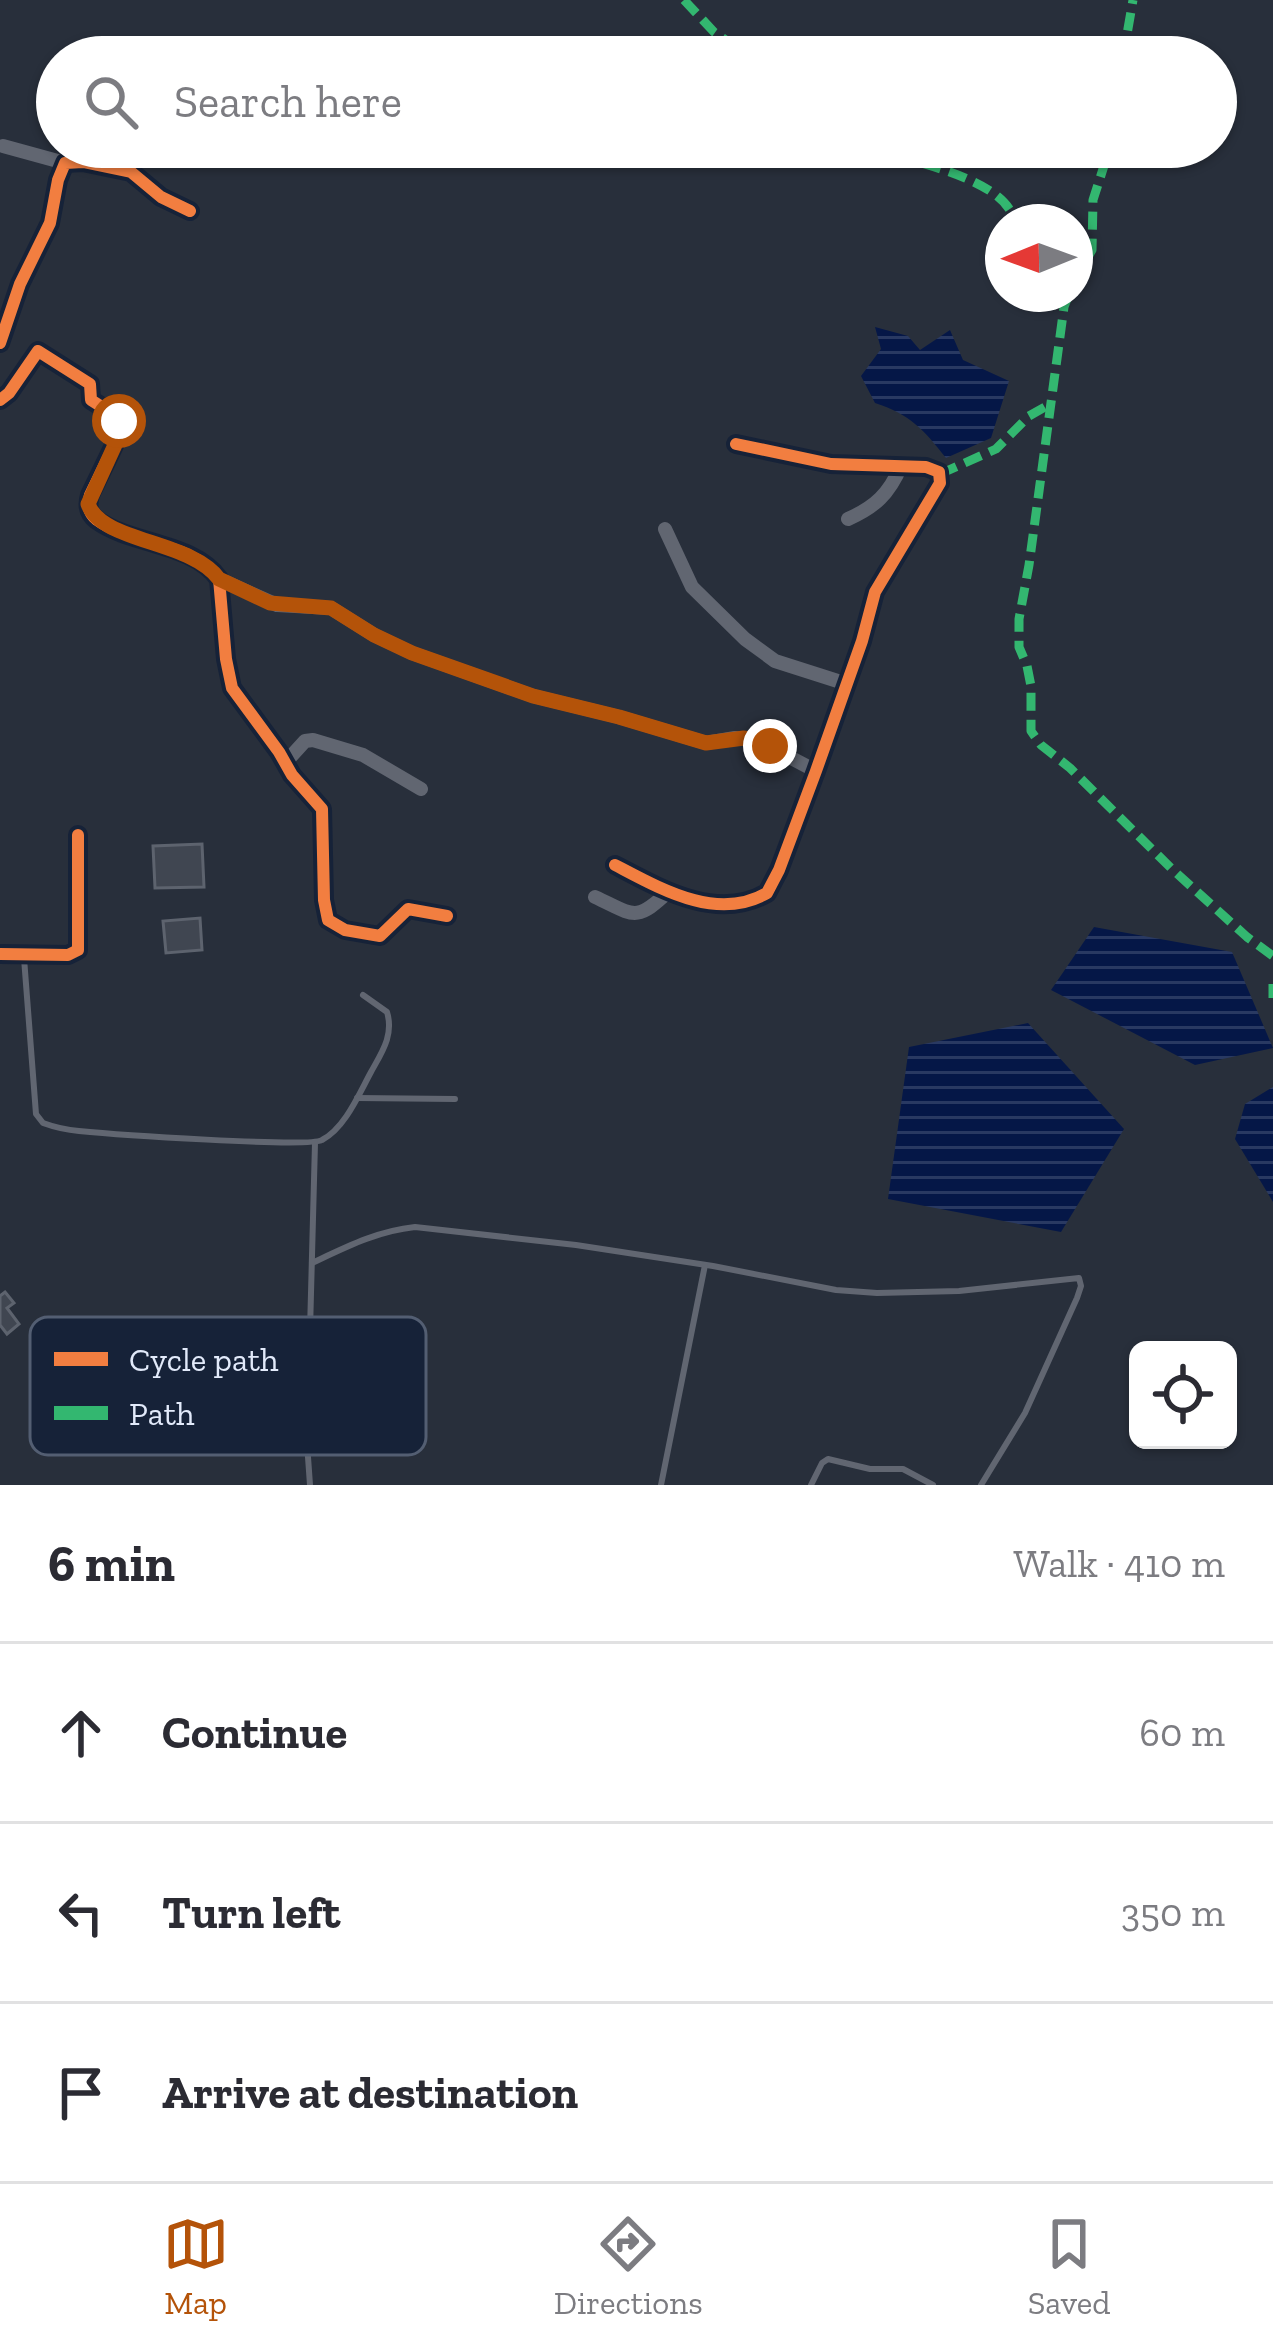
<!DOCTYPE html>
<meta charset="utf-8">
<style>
body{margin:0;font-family:"Zilla Slab",serif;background:#f7f7f7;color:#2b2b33}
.controls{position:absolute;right:36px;bottom:36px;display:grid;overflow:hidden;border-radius:18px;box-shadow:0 3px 9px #0004}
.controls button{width:108px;height:108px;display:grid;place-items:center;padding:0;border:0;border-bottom:3px solid #e1e1e2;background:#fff;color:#2b2b33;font:60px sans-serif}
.compass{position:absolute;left:985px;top:204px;width:108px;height:108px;border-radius:50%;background:#fff;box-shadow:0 3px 9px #0004;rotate:269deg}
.stop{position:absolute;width:36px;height:36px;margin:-27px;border:9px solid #b45309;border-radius:50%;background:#fff}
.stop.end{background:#b45309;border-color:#fff;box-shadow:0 3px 12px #0008}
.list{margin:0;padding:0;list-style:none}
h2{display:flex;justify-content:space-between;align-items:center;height:156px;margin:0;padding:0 48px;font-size:51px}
h2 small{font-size:39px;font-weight:400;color:#7c7c81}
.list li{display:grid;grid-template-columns:78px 1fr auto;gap:36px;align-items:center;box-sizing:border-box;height:180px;padding:0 48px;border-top:3px solid #e1e1e2}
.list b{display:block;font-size:45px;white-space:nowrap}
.list em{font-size:39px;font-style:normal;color:#7c7c81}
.icon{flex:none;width:66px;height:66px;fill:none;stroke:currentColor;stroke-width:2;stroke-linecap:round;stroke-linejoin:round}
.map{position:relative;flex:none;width:1273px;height:1485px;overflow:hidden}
.search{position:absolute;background:#fff;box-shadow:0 3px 9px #0004;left:36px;right:36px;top:36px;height:132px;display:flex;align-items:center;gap:30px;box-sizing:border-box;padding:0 42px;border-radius:66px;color:#7c7c81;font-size:45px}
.sheet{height:696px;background:#fff}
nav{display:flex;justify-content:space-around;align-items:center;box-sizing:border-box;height:168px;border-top:3px solid #e1e1e2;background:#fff;font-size:33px;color:#7c7c81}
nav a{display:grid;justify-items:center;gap:6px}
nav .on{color:#b45309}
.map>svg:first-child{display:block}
.water{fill:url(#water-rules)}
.building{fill:#404651;stroke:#5d636e;stroke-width:3}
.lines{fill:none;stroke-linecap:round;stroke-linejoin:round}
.service{stroke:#616671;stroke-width:6}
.minor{stroke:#616671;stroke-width:14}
.quiet{stroke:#33b770;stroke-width:9;stroke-dasharray:18 9;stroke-linecap:butt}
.cycleway-casing{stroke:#162238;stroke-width:20}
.cycleway{stroke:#f27e40;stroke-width:12}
.route{stroke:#b45309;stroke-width:15}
.key{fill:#162238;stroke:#535e72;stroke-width:3}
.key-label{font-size:33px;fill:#e2eafa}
</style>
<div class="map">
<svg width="1273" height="1485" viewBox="0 0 1273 1485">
<defs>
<pattern id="water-rules" width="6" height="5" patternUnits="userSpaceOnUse" patternTransform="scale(3)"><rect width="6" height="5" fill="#051747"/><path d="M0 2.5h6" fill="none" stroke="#293962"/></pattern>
</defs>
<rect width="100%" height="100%" fill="#282f3b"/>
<g class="water">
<path d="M875,327L908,336L920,350L950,330L963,360L1009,381L991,438L946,458C923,429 911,415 875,403L861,376L881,349Z"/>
<polygon points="1094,927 1232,952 1273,1048 1195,1065 1051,990"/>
<polygon points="1028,1023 1124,1129 1061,1232 888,1199 909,1047"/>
<polygon points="1273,1087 1273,1202 1235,1139 1245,1104"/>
</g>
<g class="building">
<polygon points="202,844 204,887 155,888 153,846"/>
<polygon points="200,918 202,950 166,953 163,921"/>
<polygon points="5,1292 14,1303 7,1308 19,1324 7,1334 0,1325 0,1296"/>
</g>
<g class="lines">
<g class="service">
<path d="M24,958L36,1114L43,1123C54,1127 67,1130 79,1131C109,1134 308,1148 322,1140C345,1128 359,1094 371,1072C382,1052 394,1035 387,1012L363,995"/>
<polyline points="357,1098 455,1099"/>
<path d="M312,1263C346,1247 377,1231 415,1227L576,1245L713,1266L836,1290L877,1293L959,1291L1079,1278L1081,1286L1077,1298L1025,1413L981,1485"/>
<polyline points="310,1485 307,1443 315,1143"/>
<polyline points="661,1485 705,1265"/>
<polyline points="811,1485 822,1463 828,1459 870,1469 903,1469 933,1485"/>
</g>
<g class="minor">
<polyline points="3,146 65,163"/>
<polyline points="0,343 20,284 50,223 58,180 65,163 83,162 131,172 161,197 190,211"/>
<path d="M0,400L9,393L38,351L90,384L91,400L113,414L122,429L90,495C87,505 88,513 97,520C131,545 193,542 219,579L226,659L232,688L279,752L292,775L322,809L324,900L328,920L345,930L380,936L408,909L447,916"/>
<path d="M848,519C875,507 889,494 901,466"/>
<polyline points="665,529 692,587 745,639 775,661 847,684"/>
<polyline points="219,579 277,605 331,608 374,635 412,653 533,696 619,717 706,743 735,738 757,740 816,771"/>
<polyline points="285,763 305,741 313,740 363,755 421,789"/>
<path d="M615,865C661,889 717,922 767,893L779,870L816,771L862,641L875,592L940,483L939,472L926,467L831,464L736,444"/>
<path d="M595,897C634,915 635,923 668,892"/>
<polyline points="0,954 68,955 78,950 78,835"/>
</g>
<g class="quiet">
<polyline points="684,0 714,32 750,57"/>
<polyline points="1123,57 1133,0"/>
<path d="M872,147C910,163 1005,177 1015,222"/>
<polyline points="1075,279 1092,250 1093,200 1110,147"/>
<polyline points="1069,294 1064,307 1029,565 1019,619 1019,647 1027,666 1031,686 1031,731 1041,745 1070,768 1172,869 1247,937 1273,956"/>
<polyline points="940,474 996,449 1029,416 1052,403"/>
<polyline points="1273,984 1273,998"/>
</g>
<g class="cycleway-casing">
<g id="cycleway">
<polyline points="0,343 20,284 50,223 58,180 65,163 83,162 131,172 161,197 190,211"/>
<path d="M0,400L9,393L38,351L90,384L91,400L113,414L122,429L90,495C87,505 88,513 97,520C131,545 193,542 219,579L226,659L232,688L279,752L292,775L322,809L324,900L328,920L345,930L380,936L408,909L447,916"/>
<path d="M615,865C661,889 717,922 767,893L779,870L816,771L862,641L875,592L940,483L939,472L926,467L831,464L736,444"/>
<polyline points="0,954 68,955 78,950 78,835"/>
</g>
</g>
<use href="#cycleway" class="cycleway"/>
</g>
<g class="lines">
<path class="route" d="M119,421L122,429L120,434L88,504C102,543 191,540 219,579L270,603L331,608L374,635L412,653L533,696L619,717L706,743L744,738L770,746"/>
</g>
<rect x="30" y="1317" width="396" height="138" rx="18" class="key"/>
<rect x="54" y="1352" width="54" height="14" fill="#f27e40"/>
<rect x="54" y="1406" width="54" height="14" fill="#33b770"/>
<g class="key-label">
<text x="129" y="1371">Cycle path</text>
<text x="129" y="1425">Path</text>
</g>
</svg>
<div class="controls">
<button><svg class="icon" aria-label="locate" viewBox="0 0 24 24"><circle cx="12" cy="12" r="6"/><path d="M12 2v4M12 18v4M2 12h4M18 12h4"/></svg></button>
</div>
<svg class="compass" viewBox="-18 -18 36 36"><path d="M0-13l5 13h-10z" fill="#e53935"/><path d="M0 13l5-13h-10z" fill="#7c7c81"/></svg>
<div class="stop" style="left:119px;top:421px"></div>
<div class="stop end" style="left:770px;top:746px"></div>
<div class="search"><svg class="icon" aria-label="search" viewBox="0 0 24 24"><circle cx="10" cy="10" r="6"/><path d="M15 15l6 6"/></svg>Search here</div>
</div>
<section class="sheet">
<h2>6 min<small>Walk · 410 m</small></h2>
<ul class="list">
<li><svg class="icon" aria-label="ahead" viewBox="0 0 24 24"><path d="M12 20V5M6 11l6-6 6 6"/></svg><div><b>Continue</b></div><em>60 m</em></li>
<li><svg class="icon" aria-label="left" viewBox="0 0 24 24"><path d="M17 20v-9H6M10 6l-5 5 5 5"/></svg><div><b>Turn left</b></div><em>350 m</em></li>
<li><svg class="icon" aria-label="arrive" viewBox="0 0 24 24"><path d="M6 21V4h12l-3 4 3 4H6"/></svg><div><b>Arrive at destination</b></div></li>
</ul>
</section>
<nav>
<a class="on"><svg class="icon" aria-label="map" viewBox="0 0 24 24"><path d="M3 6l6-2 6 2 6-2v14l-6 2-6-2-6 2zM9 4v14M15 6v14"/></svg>Map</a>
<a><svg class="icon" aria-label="directions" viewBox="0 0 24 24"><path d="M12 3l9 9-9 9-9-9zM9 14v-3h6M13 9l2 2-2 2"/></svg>Directions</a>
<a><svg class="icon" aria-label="saved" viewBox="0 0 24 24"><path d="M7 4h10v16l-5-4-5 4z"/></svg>Saved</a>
</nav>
